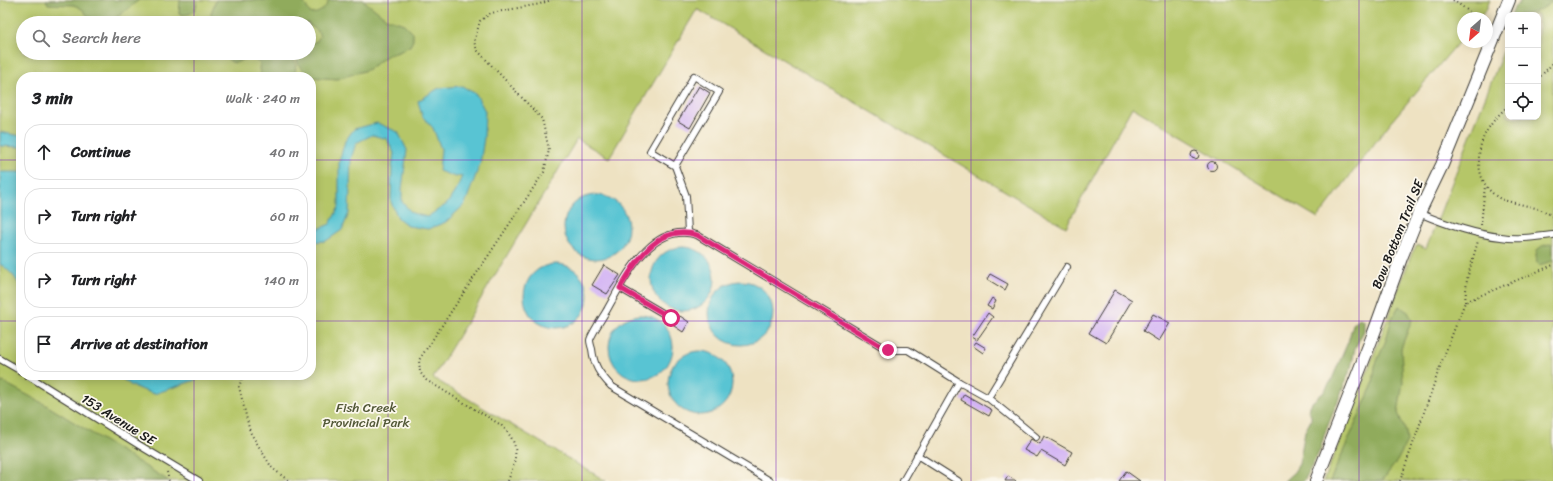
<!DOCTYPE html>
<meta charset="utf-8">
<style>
body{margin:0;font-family:Sriracha,sans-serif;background:#f2f2f2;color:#202124}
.controls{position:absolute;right:12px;top:12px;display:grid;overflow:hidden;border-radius:8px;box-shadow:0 2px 10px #0003}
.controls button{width:36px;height:36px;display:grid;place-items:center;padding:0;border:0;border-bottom:1px solid #e0e0e0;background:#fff;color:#202124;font:20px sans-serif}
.compass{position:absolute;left:1457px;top:12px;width:36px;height:36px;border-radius:50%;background:#fff;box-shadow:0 2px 10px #0003;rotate:208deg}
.stop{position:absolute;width:12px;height:12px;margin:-9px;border:3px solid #db2777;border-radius:50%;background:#fff}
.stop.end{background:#db2777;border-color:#fff;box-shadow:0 1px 4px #0008}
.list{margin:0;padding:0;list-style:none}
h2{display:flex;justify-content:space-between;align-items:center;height:52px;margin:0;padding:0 16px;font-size:17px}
h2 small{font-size:13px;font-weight:400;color:#757577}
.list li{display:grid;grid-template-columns:26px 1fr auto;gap:12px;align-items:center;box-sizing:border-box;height:56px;margin:0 8px 8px;padding:0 8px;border:1px solid #e0e0e0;border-radius:16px}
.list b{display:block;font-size:15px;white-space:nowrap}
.list em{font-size:13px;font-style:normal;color:#757577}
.icon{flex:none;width:22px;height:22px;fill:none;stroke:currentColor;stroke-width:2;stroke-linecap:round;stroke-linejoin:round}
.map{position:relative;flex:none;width:1553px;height:481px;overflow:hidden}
.search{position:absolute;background:#fff;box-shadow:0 2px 10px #0003;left:16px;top:16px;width:300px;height:44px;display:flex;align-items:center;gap:10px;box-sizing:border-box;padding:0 14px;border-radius:22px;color:#757577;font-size:15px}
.panel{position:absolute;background:#fff;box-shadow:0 2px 10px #0003;left:16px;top:72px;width:300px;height:308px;border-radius:16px}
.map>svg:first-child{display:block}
.green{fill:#b5c668;stroke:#687142;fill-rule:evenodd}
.forest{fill:#90ab5c;stroke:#56643c}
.water{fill:#59c4d3;stroke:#3a7078}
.building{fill:#d0aff5}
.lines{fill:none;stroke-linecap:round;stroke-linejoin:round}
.service-casing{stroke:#3c3a35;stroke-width:8}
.minor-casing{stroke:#3c3a35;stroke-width:14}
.path{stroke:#3c3a35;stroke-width:2;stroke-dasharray:1 3;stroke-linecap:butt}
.service{stroke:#fff;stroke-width:6}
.minor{stroke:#fff;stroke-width:12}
.route{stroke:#db2777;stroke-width:5}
.grid{fill:none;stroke:#7b2cbf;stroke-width:1;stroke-opacity:0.55}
.labels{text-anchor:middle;stroke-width:3.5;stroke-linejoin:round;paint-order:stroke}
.street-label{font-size:13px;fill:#1c1c1c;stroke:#fbf7ec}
.park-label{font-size:13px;fill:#525837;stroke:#fbf7ec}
</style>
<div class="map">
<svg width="1553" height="481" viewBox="0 0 1553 481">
<rect width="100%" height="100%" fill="#fbf7ec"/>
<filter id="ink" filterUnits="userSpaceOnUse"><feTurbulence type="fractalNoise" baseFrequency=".025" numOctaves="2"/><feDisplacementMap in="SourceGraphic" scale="8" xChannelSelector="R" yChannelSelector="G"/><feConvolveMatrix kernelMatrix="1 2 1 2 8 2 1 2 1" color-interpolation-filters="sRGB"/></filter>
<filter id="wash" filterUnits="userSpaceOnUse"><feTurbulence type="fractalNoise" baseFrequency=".012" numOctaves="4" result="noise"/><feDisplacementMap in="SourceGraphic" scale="16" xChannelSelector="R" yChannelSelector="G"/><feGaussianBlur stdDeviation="0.9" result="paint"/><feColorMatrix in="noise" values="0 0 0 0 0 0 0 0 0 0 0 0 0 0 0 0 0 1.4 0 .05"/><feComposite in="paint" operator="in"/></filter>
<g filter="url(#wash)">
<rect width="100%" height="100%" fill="#eee2c2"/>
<g class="green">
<path d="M0,0H1490L1486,10L1479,18H1463V37L1390,123L1318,218L1132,107L1066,227L697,9L609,158L577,139L433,378L606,481H0ZM23,23H309V53H23ZM21,77H311V375H21Z"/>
<polygon points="1553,0 1553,481 1323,481 1359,394 1412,253 1417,245 1426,249 1508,39 1508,117 1538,117 1538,15 1518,15"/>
</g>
<g class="forest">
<polygon points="46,0 139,0 112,21 91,18 87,15 82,9 74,5 48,4"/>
<path d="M180,0H197C197,11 193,14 183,15L179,13Z"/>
<path d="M216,0H302L311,14C321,13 325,9 329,0H363L386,18L404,24L413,33V40L410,46L399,52L388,55L367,70L337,79L309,77L297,62L299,53H309V44L317,41L320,36L317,30L309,25V23H212L211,13Z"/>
<path d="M1520,0H1553V1C1538,13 1529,15 1511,15L1515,6L1520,3Z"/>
<path d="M222,53H292C295,62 298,68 293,77H262L259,69L260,63L250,57C235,61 236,69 222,53Z"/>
<polygon points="1549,244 1553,244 1553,261 1539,265 1537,263 1536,256 1537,250 1542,246"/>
<polygon points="1399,306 1408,312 1412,320 1401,348 1403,382 1398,413 1406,432 1407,442 1397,461 1382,481 1330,481 1373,384 1375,366 1386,340 1392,318"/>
<polygon points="1359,318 1364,320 1364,331 1355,348 1351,368 1325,433 1320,450 1304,481 1284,481 1294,472 1299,464 1305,431 1311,420 1311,415 1309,411 1310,406 1312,402 1323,393 1331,381 1348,342 1353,324"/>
<polygon points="3,382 46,405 169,481 0,481 0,383"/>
</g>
<g class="water">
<polygon points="462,86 476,94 485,111 484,138 480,164 465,204 446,222 428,229 408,226 398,218 391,202 392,168 394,153 387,139 372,135 356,143 351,159 349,213 342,230 326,241 311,242 311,229 316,230 330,224 339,207 339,162 345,141 354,129 377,123 398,132 407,150 402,189 402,202 412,213 427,217 447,204 457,188 462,176 455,177 439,171 441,149 433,128 422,116 418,101 439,88"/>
<polygon points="0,132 21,136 21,147 0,146"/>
<path d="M0,172H21V290C17,278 11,272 0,264Z"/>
<circle cx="596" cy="227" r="32"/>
<circle cx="683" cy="279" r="32"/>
<circle cx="556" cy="296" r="32"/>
<circle cx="741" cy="313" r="32"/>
<circle cx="641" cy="347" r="32"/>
<circle cx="700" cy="383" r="32"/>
<polygon points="117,375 210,375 154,394 132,386"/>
</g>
<g id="blocks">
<g class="building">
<polygon points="699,86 710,93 690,128 678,121"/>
<circle cx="1195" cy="155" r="4"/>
<circle cx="1212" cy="166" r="4.5"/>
<polygon points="604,265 620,275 607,294 592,285"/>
<polygon points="990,274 1008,284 1005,290 987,279"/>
<polygon points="1115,290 1132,300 1106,343 1089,333"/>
<polygon points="992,298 996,301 992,309 987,306"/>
<polygon points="988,313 993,317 977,340 972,337"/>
<polygon points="1153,314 1170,323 1159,341 1143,331"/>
<polygon points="680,316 689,322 683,332 674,326"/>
<polygon points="976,342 986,348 983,353 973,346"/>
<polygon points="964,394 992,410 989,416 961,400"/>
<polygon points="1044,436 1072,452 1065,465 1041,451 1037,457 1024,450 1031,439 1040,444"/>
<polygon points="1126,471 1140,481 1119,481"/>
<polygon points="1008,476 1013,479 1016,481 1005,481"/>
</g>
</g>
</g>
<g filter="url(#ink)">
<use href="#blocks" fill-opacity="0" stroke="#3c3a35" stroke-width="1"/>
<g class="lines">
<g class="service-casing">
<g id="service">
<polyline points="675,166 719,92 694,76 650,151 675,166 686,196 688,232"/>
<path d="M1419,213C1445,224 1472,234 1501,237C1518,240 1536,237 1553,235"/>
<polyline points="620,288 671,318"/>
<polyline points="0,359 21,371"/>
<polyline points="27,375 139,445 199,481"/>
<polyline points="988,398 1067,267"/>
<polyline points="917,455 958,481"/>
<path d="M770,481L611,386C599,373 594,366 592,349C591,346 590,342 590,340C592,333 605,314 608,308C626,276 652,221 697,235L888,350H908L959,382L988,398L1036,437"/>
<polyline points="903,481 959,382"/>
</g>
</g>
<g class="minor-casing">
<polyline id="minor" points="1316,481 1372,338 1401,258 1419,213 1442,165 1509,0"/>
</g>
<g class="path">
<polyline points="1453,0 1467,10 1474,18"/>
<polyline points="1538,79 1553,63"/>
<path d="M1508,106C1499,114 1491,123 1485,134C1474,156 1477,187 1501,199C1516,205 1542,206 1553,217"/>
<polyline points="1481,225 1485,186"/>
<polyline points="1465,302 1467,279 1478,241"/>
<polyline points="243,375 239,387 250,432 272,468 289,481"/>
<polyline points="167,472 169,481"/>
<path d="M508,481C517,456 521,445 501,425L426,380L420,372L419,360L544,172L549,150L542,119L477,50L474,42L480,21L491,13L540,4L551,0"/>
<polyline points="1400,481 1442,361 1465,302 1553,265"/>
</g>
<use href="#service" class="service"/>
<use href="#minor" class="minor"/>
</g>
</g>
<g class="lines" filter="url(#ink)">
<path class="route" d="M671,318L620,288C637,260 658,223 697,235L888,350"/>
</g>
<path class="grid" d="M194,0V23M388,0V481M582,0V481M776,0V481M971,0V481M1165,0V481M1359,0V481M194,53V77M0,160H21M311,160H1553M0,321H21M311,321H1553M194,375V481"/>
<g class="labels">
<g class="street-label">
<text transform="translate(1397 234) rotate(-68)" y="5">Bow Bottom Trail SE</text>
<text transform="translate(119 419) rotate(32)" y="5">153 Avenue SE</text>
</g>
<g class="park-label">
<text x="366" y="412">Fish Creek<tspan x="366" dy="15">Provincial Park</tspan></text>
</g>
</g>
</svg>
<div class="controls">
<button>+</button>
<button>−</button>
<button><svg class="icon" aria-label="locate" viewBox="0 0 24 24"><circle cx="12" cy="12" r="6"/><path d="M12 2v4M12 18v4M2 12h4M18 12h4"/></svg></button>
</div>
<svg class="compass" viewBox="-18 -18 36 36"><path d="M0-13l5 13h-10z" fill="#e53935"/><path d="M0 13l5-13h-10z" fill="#757577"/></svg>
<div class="stop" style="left:671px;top:318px"></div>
<div class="stop end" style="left:888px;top:350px"></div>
<div class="search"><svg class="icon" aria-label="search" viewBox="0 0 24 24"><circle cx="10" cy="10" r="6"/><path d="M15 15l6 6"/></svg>Search here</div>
<section class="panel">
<h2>3 min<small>Walk · 240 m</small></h2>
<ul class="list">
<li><svg class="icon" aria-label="ahead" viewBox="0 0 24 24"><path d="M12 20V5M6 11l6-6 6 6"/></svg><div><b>Continue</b></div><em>40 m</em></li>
<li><svg class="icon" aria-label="right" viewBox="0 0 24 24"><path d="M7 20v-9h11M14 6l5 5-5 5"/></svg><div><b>Turn right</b></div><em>60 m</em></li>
<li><svg class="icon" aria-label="right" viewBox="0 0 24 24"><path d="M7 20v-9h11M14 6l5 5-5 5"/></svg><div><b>Turn right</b></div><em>140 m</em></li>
<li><svg class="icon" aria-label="arrive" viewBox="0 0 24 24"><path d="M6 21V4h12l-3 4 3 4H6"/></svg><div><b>Arrive at destination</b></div></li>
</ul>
</section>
</div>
